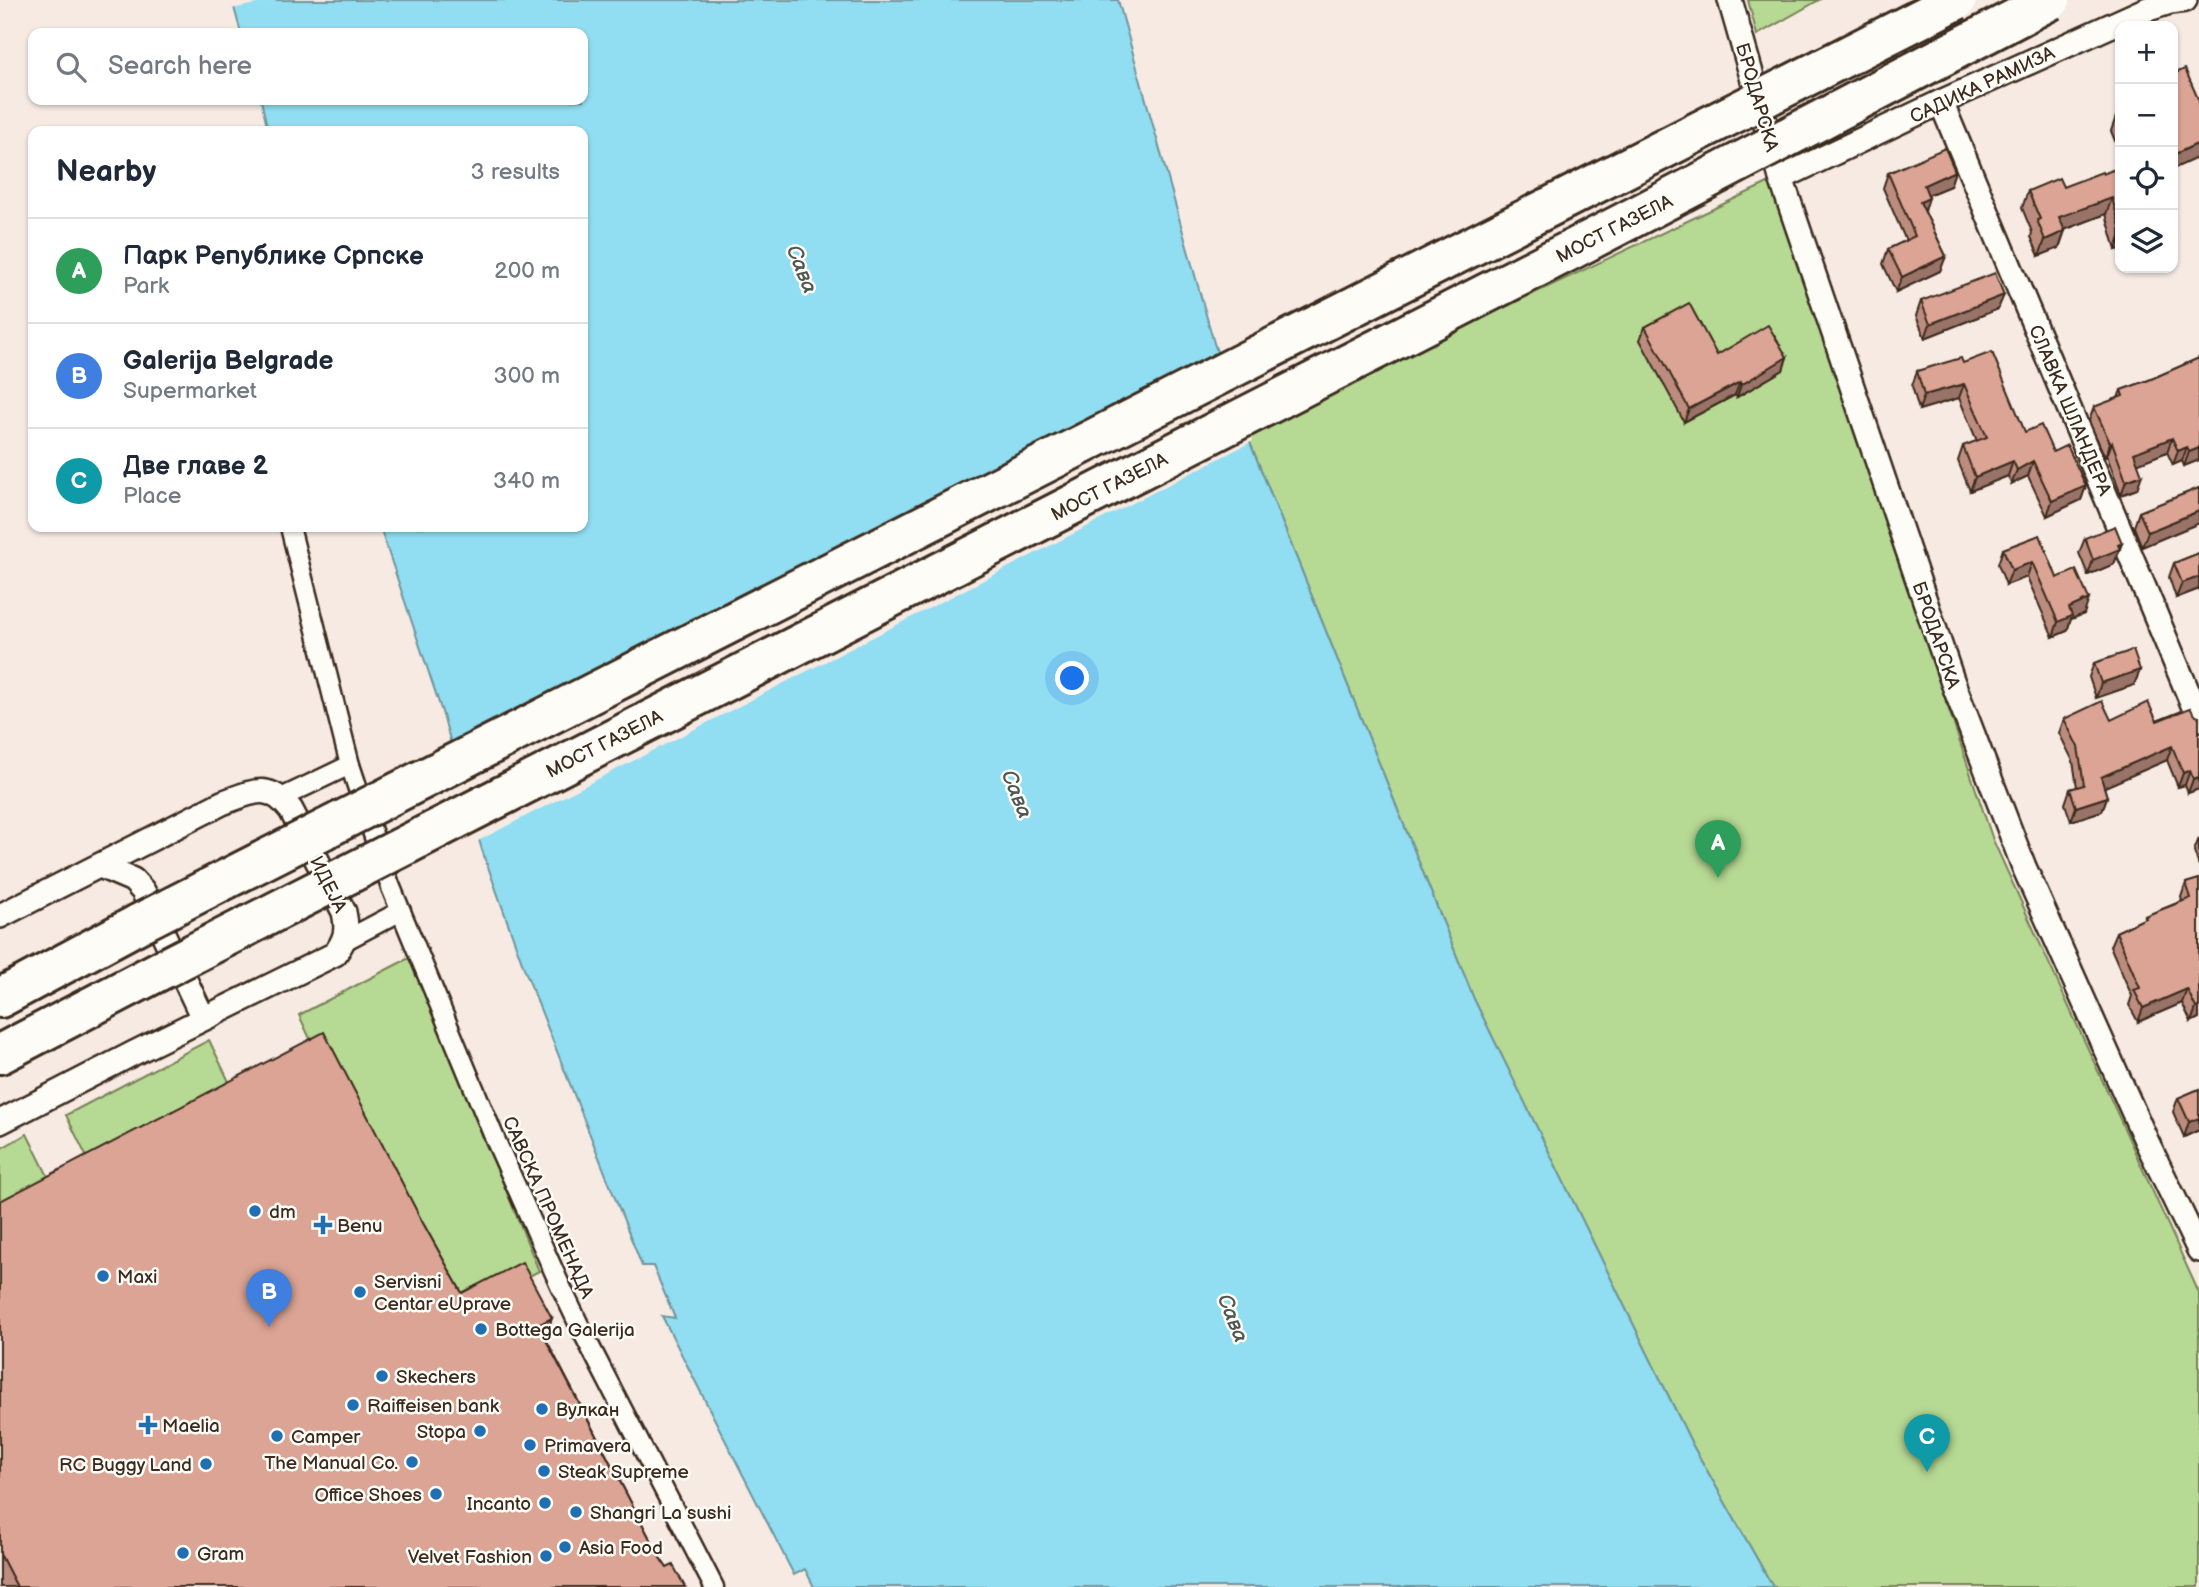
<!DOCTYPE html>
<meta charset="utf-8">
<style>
body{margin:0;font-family:"Balsamiq Sans",sans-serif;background:#f2f2f3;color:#1f2937}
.controls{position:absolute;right:21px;top:21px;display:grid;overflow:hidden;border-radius:14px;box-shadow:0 2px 5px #0004}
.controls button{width:63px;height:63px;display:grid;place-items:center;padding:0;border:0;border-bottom:2px solid #e0e1e3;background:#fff;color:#1f2937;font:35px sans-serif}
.you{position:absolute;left:1073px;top:679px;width:24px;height:24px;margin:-18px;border:5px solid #fff;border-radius:50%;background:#1a73e8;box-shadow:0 0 0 10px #1a73e833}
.badge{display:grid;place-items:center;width:46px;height:46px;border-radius:50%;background:#1a73e8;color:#fff;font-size:23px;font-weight:700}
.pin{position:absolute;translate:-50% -58px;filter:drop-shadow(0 2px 4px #0008)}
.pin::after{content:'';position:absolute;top:37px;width:24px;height:21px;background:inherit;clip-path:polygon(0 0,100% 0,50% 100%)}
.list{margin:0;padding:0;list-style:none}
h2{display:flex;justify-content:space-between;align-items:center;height:91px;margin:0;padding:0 28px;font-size:30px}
h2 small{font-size:23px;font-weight:400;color:#747a83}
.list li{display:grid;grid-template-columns:46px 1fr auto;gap:21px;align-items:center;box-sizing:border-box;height:105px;padding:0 28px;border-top:2px solid #e0e1e3}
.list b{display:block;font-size:26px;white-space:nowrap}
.list p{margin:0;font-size:23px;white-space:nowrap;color:#747a83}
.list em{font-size:23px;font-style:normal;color:#747a83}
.icon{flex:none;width:38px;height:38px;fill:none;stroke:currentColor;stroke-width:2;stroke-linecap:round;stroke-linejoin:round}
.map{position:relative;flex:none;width:2199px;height:1587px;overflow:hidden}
.search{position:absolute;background:#fff;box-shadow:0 2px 5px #0004;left:28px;top:28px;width:560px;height:77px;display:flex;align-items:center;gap:18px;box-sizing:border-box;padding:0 24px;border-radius:14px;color:#747a83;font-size:26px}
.panel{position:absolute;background:#fff;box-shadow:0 2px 5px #0004;left:28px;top:126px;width:560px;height:406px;border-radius:14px}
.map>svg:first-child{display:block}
.green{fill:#b6d993;stroke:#788258;stroke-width:2}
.water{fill:#91ddf1;stroke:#6f959d;stroke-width:2}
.pier{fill:#f6eae3}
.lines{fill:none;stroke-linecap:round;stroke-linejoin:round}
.pedestrian-casing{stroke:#3b2a1e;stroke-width:23}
.minor-casing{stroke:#3b2a1e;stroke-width:28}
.trunk-casing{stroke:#3b2a1e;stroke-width:44}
.pedestrian{stroke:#fdfcf7;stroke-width:18}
.minor{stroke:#fdfcf7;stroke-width:23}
.trunk{stroke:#fdfcf7;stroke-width:38}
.trunk-bridge-casing{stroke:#3b2a1e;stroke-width:44;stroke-linecap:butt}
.trunk-bridge{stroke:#fdfcf7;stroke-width:38}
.wall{fill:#bc8d7f;stroke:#3b2a1e;stroke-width:2}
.shaded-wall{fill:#997368;stroke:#3b2a1e;stroke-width:2}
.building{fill:#dba494;stroke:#3b2a1e;stroke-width:2}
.poi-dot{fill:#1f6fb2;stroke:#fdfcf7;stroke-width:2.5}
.labels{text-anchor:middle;stroke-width:5;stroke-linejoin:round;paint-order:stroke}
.street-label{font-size:19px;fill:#3b2a1e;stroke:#fdfcf7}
.poi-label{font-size:19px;fill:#3b2a1e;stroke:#fdfcf7;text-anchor:start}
.water-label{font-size:21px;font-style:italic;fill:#505753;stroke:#fdfcf7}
</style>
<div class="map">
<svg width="2199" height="1587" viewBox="0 0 2199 1587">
<rect width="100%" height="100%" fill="#f6eae3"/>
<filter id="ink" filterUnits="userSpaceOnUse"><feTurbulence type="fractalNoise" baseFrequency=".0143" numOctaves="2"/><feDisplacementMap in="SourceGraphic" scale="14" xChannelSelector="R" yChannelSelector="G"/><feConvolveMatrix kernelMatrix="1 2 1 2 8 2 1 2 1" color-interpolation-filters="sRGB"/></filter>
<g filter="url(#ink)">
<g class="green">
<polygon points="1748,0 1819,0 1757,35"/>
<polygon points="1770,182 1993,840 2199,1293 2199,1587 1773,1587 1693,1446 1474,999 1245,430"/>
<polygon points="411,957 539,1271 472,1306 468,1311 317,1054 299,1015"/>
<polygon points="209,1040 236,1096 93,1170 66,1115"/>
<polygon points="27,1134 55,1190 0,1219 0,1149"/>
</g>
<polygon class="water" points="232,0 1118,0 1214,343 1245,430 1474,999 1693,1446 1773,1587 814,1587 805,1569 794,1575 662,1316 675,1318 653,1266 642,1266 524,968 482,850 442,712 380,527 583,527 583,131 268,131 261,100 583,100 583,33 241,33"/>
<g class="pier">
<polygon points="228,0 276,0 231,9"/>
<polygon points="1227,369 1253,441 476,842 452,758"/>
</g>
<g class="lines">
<g class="pedestrian-casing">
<g id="pedestrian">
<polyline points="290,527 350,765 390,885 495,1139 560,1285 581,1329 714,1587"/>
<polyline points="281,798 350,765"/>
<polyline points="346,940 401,911"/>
</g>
</g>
<g class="minor-casing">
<g id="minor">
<polyline points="1730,0 1781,178 1952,680 2024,867 2146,1140 2199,1250"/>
<polyline points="1941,102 2199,719"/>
<polyline points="1781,178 1941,102 2145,10 2170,2 2185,0"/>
<polyline points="100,866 133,880 143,891 203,1018"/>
<path d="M0,916L222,803C252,792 268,781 291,810L344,912C348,930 346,939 335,954L134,1053L0,1122"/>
</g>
</g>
<g class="trunk-casing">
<g id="trunk">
<polyline points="0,998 140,923"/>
<polyline points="0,1054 165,968"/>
</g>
</g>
<use href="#pedestrian" class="pedestrian"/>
<use href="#minor" class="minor"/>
<use href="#trunk" class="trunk"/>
<g class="trunk-bridge-casing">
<g id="trunk-bridge">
<polyline points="140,923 1957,0"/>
<polyline points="165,968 1573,249 2051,0"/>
</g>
</g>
<use href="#trunk-bridge" class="trunk-bridge"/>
</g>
<g class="wall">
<polygon points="2120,113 2120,153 2111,131 2117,114"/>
<polygon points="2120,167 2120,249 2116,250 2106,214 2064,230 2059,248 2039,256 2031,237 2032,232 2022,208 2028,191 2063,187 2103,174"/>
<polygon points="1955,171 1950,186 1928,195 1925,212 1946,256 1940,271 1896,292 1883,264 1888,249 1906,241 1883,188 1888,173"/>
<polygon points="1921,301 1998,309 1925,338 1916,316"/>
<polygon points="1645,327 1717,355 1787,357 1783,370 1737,397 1735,395 1684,422 1640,340"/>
<polygon points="2199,358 2199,460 2184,466 2182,461 2173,465 2167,452 2138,463 2137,489 2121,495 2107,456 2105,457 2089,421 2094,407 2118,398 2121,390 2149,380"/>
<polygon points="1963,363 2025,432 2053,452 2086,486 2081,500 2047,516 2028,476 2011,484 2008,476 1970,491 1958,461 1963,446 1977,441 1959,398 1919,410 1912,386 1917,371"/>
<polygon points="2199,488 2199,523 2142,547 2134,527 2139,512"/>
<polygon points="2040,535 2057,578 2084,614 2071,619 2067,631 2053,637 2027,577 2006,585 1998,564 2003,549"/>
<polygon points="2085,538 2122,543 2114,564 2088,575 2079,553"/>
<polygon points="2199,553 2199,589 2176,598 2169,577 2174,563"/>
<polygon points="2094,663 2140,670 2134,685 2096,698 2089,677"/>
<polygon points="2190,708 2199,789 2188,793 2185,785 2178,787 2167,760 2104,787 2107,797 2102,811 2071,821 2065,804 2070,789 2077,787 2073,761 2059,733 2064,719 2157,721"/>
<polygon points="2199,838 2199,866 2194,851"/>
<polygon points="2199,879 2199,1018 2191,1022 2182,1003 2138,1022 2129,1005 2132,996 2110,946 2116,932 2144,919 2145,916 2182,901 2181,897 2186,883"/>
<polygon points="2199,1089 2199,1130 2184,1137 2173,1112 2178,1098"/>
<polygon points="0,1201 424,1225 462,1293 552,1318 545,1337 660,1558 667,1568 685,1587 0,1587"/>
</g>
<g class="shaded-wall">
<polygon points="2199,143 2199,157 2173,169 2173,155"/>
<polygon points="1955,171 1950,186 1918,199 1924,185"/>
<polygon points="1929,198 1924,213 1920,202"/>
<polygon points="2112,198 2106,214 2053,234 2059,217"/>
<polygon points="2065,231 2059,248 2039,256 2045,240"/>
<polygon points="2120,237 2120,249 2116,250"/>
<polygon points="1946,256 1940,271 1896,292 1902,277"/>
<polygon points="2004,295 1998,309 1925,338 1930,324"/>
<polygon points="1787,357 1783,370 1737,397 1741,385"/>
<polygon points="1740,382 1735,395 1684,422 1689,409"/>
<polygon points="1964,384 1959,398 1919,410 1924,395"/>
<polygon points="2172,438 2167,452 2129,467 2134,453"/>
<polygon points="2112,442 2107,456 2105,457 2110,443"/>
<polygon points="2187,447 2182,461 2173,465 2178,451"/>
<polygon points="2199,448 2199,460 2184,466 2189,452"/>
<polygon points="2013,461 2008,476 1970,491 1975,477"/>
<polygon points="2033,461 2028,476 2011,484 2017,470"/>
<polygon points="2142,475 2137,489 2121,495 2126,481"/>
<polygon points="2086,486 2081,500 2047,516 2052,501"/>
<polygon points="2199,511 2199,523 2142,547 2148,532"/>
<polygon points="2122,543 2114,564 2088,575 2093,560"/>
<polygon points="2032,562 2027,577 2006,585 2012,570"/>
<polygon points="2199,577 2199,589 2176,598 2182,583"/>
<polygon points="2089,599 2084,614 2071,619 2067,631 2053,637 2058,622 2069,608"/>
<polygon points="2140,670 2134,685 2096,698 2101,683"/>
<polygon points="2172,746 2167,760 2096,791 2101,777"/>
<polygon points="2190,770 2185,785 2178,787 2183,773"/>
<polygon points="2199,777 2199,789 2188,793 2193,779"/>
<polygon points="2107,797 2102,811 2071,821 2076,807"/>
<polygon points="2187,989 2182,1003 2138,1022 2143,1008"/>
<polygon points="2199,1007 2199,1018 2191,1022 2196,1008"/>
<polygon points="2199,1118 2199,1130 2184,1137 2189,1122"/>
<polygon points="552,1318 544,1340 538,1325"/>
</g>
<g class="building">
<polygon points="2185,69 2199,101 2199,143 2173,155 2173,74"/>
<polygon points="1945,148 1955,171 1924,185 1929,198 1920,202 1946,256 1902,277 1888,249 1915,236 1888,173"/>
<polygon points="2120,167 2120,227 2112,198 2059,217 2065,231 2045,240 2037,220 2040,219 2028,191 2059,178 2063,187 2102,172 2103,174"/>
<polygon points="1995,273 2004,295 1930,324 1921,301"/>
<polygon points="1689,303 1717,355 1768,325 1787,357 1741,385 1740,382 1689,409 1645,327"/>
<polygon points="1992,352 2025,432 2041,425 2053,452 2067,445 2086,486 2052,501 2033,461 2017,470 2013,461 1975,477 1963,446 1987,437 1964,384 1924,395 1917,371 1961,358 1963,363"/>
<polygon points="2199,358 2199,448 2189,452 2187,447 2178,451 2172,438 2134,453 2142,475 2126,481 2112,442 2110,443 2094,407 2123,396 2121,390 2149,380"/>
<polygon points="2199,488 2199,511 2148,532 2139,512"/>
<polygon points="2115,526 2122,543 2118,545 2120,549 2093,560 2085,538"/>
<polygon points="2040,535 2057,578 2076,570 2089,599 2069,608 2072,616 2058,622 2032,562 2012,570 2003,549"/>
<polygon points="2199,553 2199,577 2182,583 2174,563"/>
<polygon points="2133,650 2140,670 2101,683 2094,663"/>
<polygon points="2102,701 2111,720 2148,702 2157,721 2190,708 2196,716 2199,717 2199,777 2193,779 2190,770 2183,773 2172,746 2101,777 2107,797 2076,807 2070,789 2084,785 2078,747 2064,719"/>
<polygon points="2199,879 2199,1007 2196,1008 2187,989 2143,1008 2134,990 2140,988 2116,932 2146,918 2145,916 2191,898 2186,883"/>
<polygon points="324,1032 424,1225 462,1293 522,1262 552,1318 538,1325 660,1558 667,1568 673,1565 685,1587 17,1587 0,1554 0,1201"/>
<polygon points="2199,1089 2199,1118 2189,1122 2178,1098"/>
</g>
</g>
<g class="poi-dot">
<circle cx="255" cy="1211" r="7"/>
<path d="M319.5 1214.5h7v7h7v7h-7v7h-7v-7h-7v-7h7z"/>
<circle cx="103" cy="1276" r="7"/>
<circle cx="360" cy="1292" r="7"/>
<circle cx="481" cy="1329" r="7"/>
<circle cx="382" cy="1376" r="7"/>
<circle cx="353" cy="1405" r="7"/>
<circle cx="542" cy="1409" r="7"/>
<path d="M144.5 1414.5h7v7h7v7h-7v7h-7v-7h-7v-7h7z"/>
<circle cx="480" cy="1431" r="7"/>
<circle cx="277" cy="1436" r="7"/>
<circle cx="530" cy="1445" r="7"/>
<circle cx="412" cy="1462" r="7"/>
<circle cx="206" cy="1464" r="7"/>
<circle cx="544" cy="1471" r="7"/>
<circle cx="436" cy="1494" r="7"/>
<circle cx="545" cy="1503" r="7"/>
<circle cx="576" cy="1512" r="7"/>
<circle cx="565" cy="1547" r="7"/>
<circle cx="183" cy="1553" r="7"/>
<circle cx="546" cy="1556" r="7"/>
</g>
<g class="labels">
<g class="street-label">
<text transform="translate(1982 84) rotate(-25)" y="7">САДИКА РАМИЗА</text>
<text transform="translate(1758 97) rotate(74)" y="7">БРОДАРСКА</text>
<text transform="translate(1614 228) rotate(-27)" y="7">МОСТ ГАЗЕЛА</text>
<text transform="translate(2071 410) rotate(67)" y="7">СЛАВКА ШЛАНДЕРА</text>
<text transform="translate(1109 486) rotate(-27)" y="7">МОСТ ГАЗЕЛА</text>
<text transform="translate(1937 635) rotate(71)" y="7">БРОДАРСКА</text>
<text transform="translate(604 743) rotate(-27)" y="7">МОСТ ГАЗЕЛА</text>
<text transform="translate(329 884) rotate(64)" y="7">ИДЕЈА</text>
<text transform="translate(549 1207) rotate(66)" y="7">САВСКА ПРОМЕНАДА</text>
</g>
<g class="poi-label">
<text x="269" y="1218">dm</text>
<text x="337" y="1232">Benu</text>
<text x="117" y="1283">Maxi</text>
<text x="374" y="1288">Servisni<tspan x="374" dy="22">Centar eUprave</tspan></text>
<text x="495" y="1336">Bottega Galerija</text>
<text x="396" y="1383">Skechers</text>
<text x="367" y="1412">Raiffeisen bank</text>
<text x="556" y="1416">Вулкан</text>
<text x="162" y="1432">Maelia</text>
<text x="466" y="1438" text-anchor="end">Stopa</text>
<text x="291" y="1443">Camper</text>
<text x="544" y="1452">Primavera</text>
<text x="398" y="1469" text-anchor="end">The Manual Co.</text>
<text x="192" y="1471" text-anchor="end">RC Buggy Land</text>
<text x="558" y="1478">Steak Supreme</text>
<text x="422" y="1501" text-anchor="end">Office Shoes</text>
<text x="531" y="1510" text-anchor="end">Incanto</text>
<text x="590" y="1519">Shangri La sushi</text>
<text x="579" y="1554">Asia Food</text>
<text x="197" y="1560">Gram</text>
<text x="532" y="1563" text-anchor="end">Velvet Fashion</text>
</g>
<g class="water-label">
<text transform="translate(802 269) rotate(68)" y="7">Сава</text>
<text transform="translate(1017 794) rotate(68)" y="7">Сава</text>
<text transform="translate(1233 1318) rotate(68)" y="7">Сава</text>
</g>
</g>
</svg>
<div class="controls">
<button>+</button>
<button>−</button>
<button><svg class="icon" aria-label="locate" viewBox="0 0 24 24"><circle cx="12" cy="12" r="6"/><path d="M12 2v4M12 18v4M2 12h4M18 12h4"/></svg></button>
<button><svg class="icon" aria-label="layers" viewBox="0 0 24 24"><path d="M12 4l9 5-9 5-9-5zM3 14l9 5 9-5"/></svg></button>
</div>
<div class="you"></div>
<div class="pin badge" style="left:1718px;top:878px;background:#2e9e5b">A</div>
<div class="pin badge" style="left:269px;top:1327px;background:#3f7fe0">B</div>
<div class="pin badge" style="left:1927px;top:1472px;background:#0f9aa8">C</div>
<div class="search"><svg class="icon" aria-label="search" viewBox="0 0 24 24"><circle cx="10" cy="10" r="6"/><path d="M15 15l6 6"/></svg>Search here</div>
<section class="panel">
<h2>Nearby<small>3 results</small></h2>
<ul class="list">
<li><span class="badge" style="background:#2e9e5b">A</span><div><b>Парк Републике Српске</b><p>Park</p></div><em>200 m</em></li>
<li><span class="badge" style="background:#3f7fe0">B</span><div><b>Galerija Belgrade</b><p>Supermarket</p></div><em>300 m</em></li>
<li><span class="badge" style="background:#0f9aa8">C</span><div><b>Две главе 2</b><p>Place</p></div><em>340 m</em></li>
</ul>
</section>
</div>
